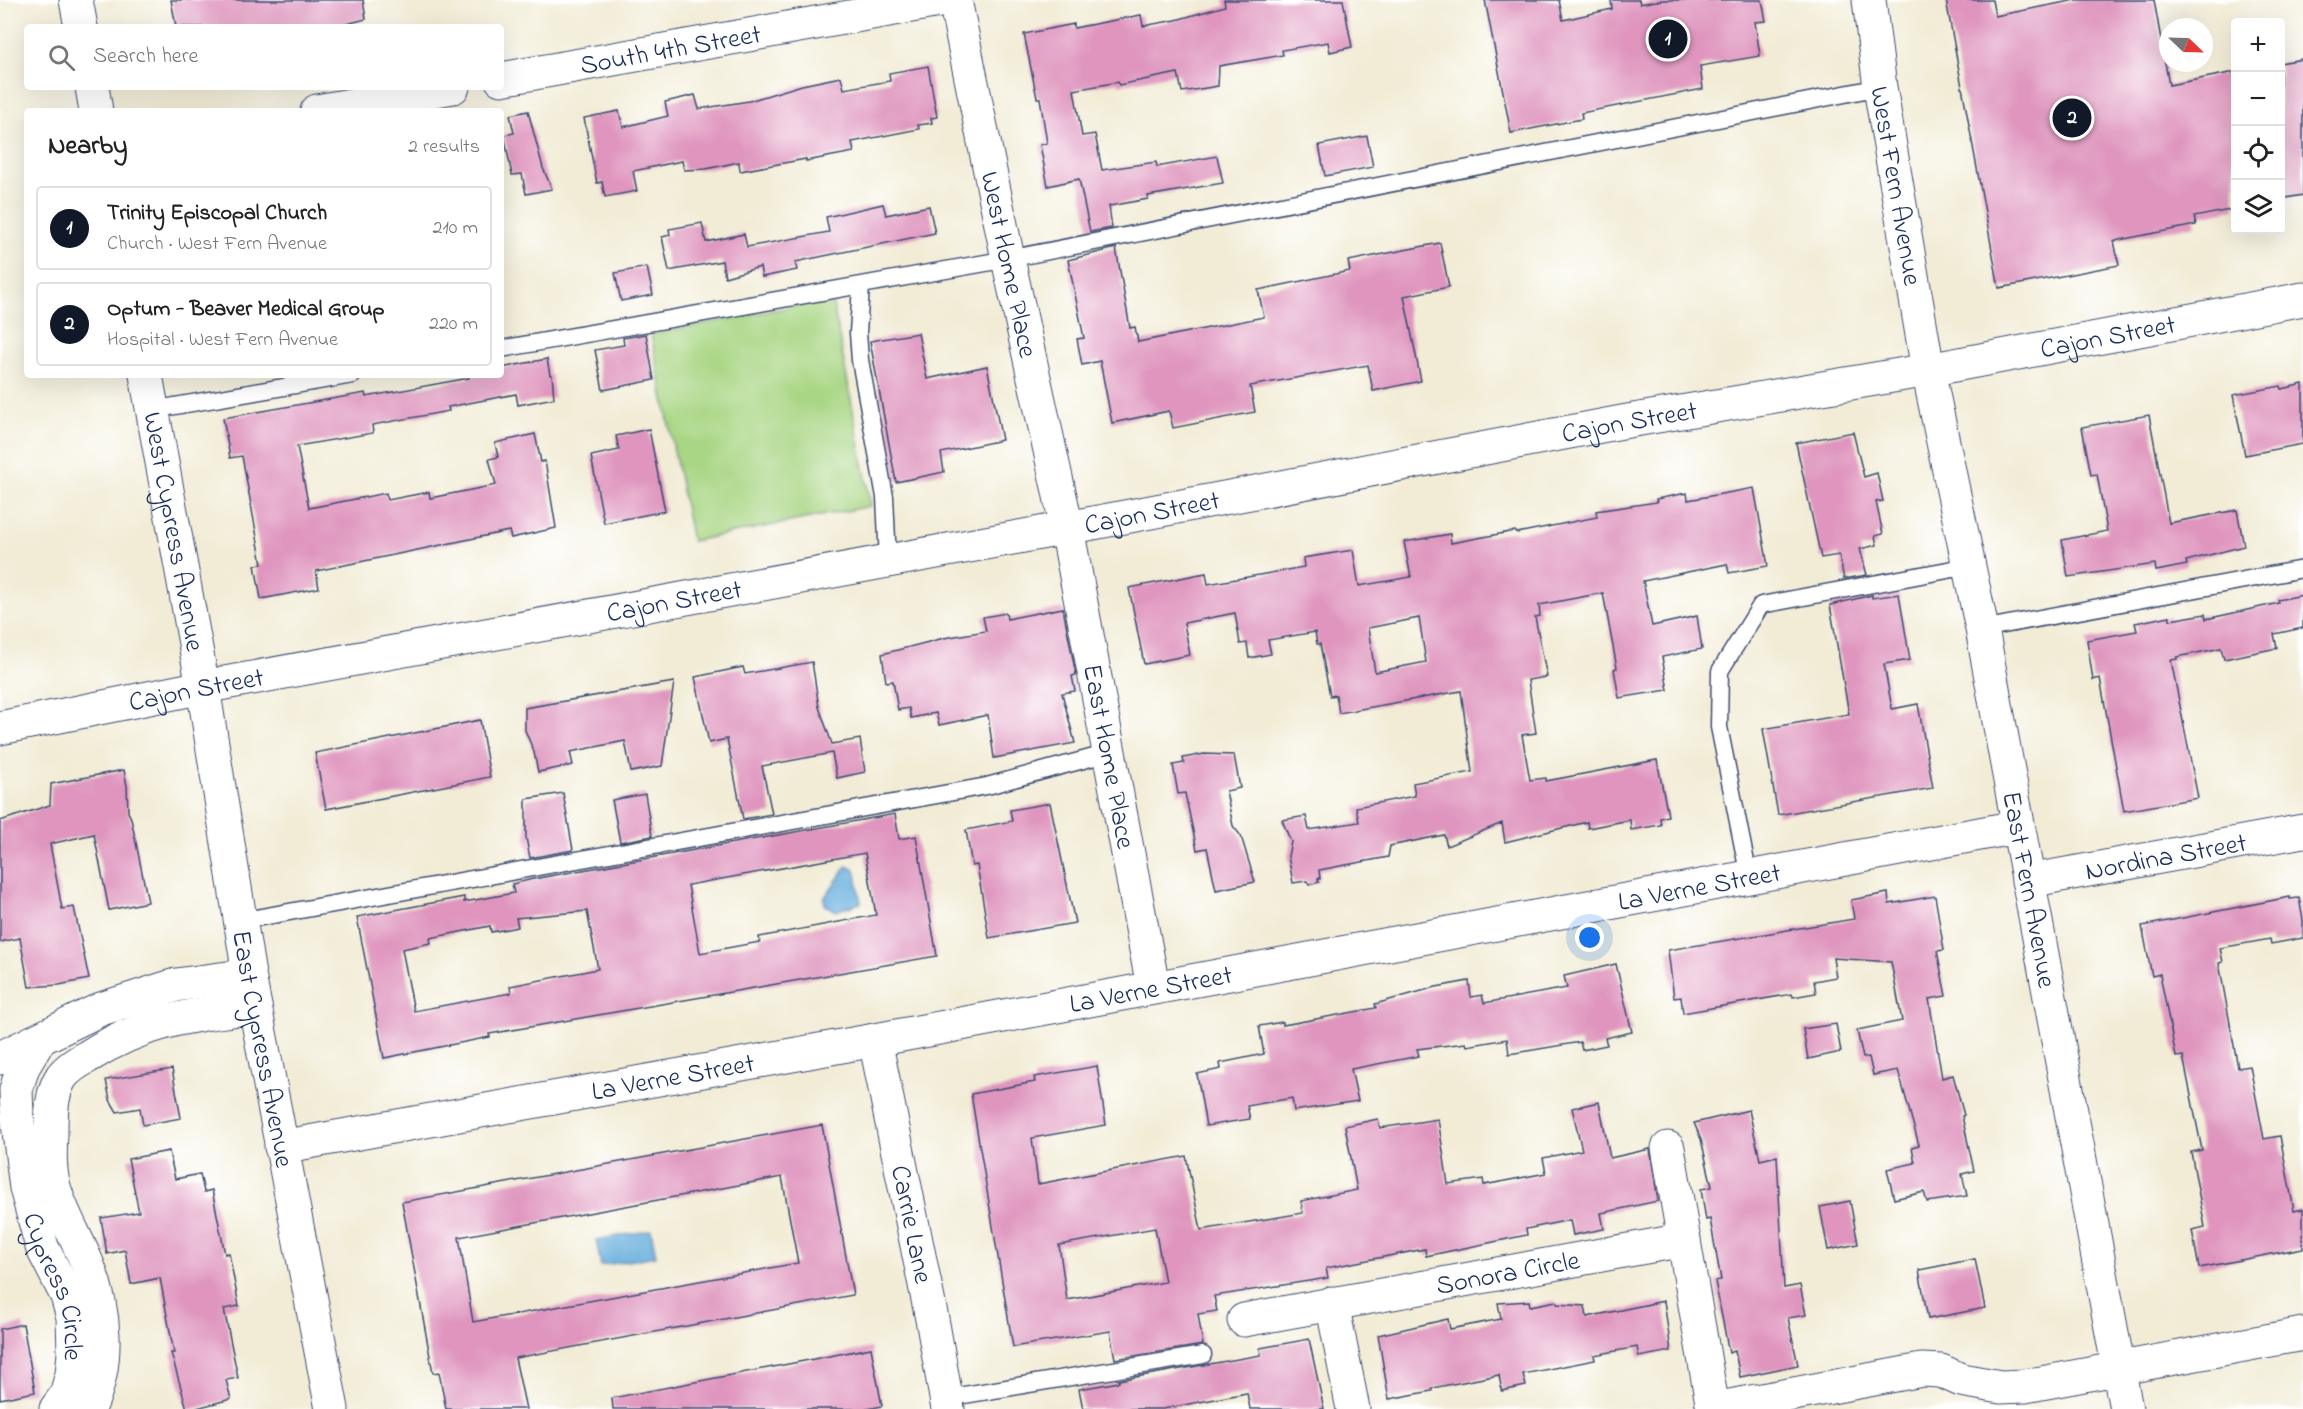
<!DOCTYPE html>
<meta charset="utf-8">
<style>
body{margin:0;font-family:"Indie Flower",sans-serif;background:#f2f2f2;color:#222}
.controls{position:absolute;right:18px;top:18px;display:grid;overflow:hidden;border-radius:6px;box-shadow:0 6px 24px #0002}
.controls button{width:54px;height:54px;display:grid;place-items:center;padding:0;border:0;border-bottom:2px solid #e0e0e0;background:#fff;color:#222;font:30px sans-serif}
.compass{position:absolute;left:2159px;top:18px;width:54px;height:54px;border-radius:50%;background:#fff;box-shadow:0 6px 24px #0002;rotate:113deg}
.you{position:absolute;left:1590px;top:938px;width:21px;height:21px;margin:-15px;border:4px solid #fff;border-radius:50%;background:#1a73e8;box-shadow:0 0 0 9px #1a73e833}
.badge{display:grid;place-items:center;width:39px;height:39px;border-radius:50%;background:#111827;color:#fff;font-size:20px;font-weight:700}
.pin{position:absolute;translate:-50% -50%;border:3px solid #fff;box-shadow:0 2px 6px #0006}
.list{margin:0;padding:0;list-style:none}
h2{display:flex;justify-content:space-between;align-items:center;height:78px;margin:0;padding:0 24px;font-size:26px}
h2 small{font-size:20px;font-weight:400;color:#767676}
.list li{display:grid;grid-template-columns:39px 1fr auto;gap:18px;align-items:center;box-sizing:border-box;height:84px;margin:0 12px 12px;padding:0 12px;border:2px solid #e0e0e0;border-radius:6px}
.list b{display:block;font-size:22px;white-space:nowrap}
.list p{margin:0;font-size:20px;white-space:nowrap;color:#767676}
.list em{font-size:20px;font-style:normal;color:#767676}
.icon{flex:none;width:33px;height:33px;fill:none;stroke:currentColor;stroke-width:2;stroke-linecap:round;stroke-linejoin:round}
.map{position:relative;flex:none;width:2303px;height:1409px;overflow:hidden}
.search{position:absolute;background:#fff;box-shadow:0 6px 24px #0002;left:24px;top:24px;width:480px;height:66px;display:flex;align-items:center;gap:15px;box-sizing:border-box;padding:0 21px;border-radius:6px;color:#767676;font-size:22px}
.panel{position:absolute;background:#fff;box-shadow:0 6px 24px #0002;left:24px;top:108px;width:480px;height:270px;border-radius:6px}
.map>svg:first-child{display:block}
.green{fill:#a9d684;stroke:#628271;stroke-width:1.5}
.water{fill:#63acdb;stroke:#3f6e9c;stroke-width:1.5}
.building{fill:#df95be;fill-rule:evenodd}
.lines{fill:none;stroke-linecap:round;stroke-linejoin:round}
.service-casing{stroke:#3b4b70;stroke-width:19}
.minor-casing{stroke:#3b4b70;stroke-width:35}
.tertiary-casing{stroke:#3b4b70;stroke-width:35}
.secondary-casing{stroke:#3b4b70;stroke-width:35}
.service{stroke:#fff;stroke-width:16}
.minor{stroke:#fff;stroke-width:33}
.tertiary{stroke:#fff;stroke-width:33}
.secondary{stroke:#fff;stroke-width:33}
.labels{text-anchor:middle;stroke-width:6;stroke-linejoin:round;paint-order:stroke}
.street-label{font-size:27px;fill:#1b2f5e;stroke:#fff}
</style>
<div class="map">
<svg width="2303" height="1409" viewBox="0 0 2303 1409">
<rect width="100%" height="100%" fill="#fff"/>
<filter id="ink" filterUnits="userSpaceOnUse"><feTurbulence type="fractalNoise" baseFrequency=".0167" numOctaves="2"/><feDisplacementMap in="SourceGraphic" scale="12" xChannelSelector="R" yChannelSelector="G"/><feConvolveMatrix kernelMatrix="1 2 1 2 8 2 1 2 1" color-interpolation-filters="sRGB"/></filter>
<filter id="wash" filterUnits="userSpaceOnUse"><feTurbulence type="fractalNoise" baseFrequency=".008" numOctaves="4" result="noise"/><feDisplacementMap in="SourceGraphic" scale="24" xChannelSelector="R" yChannelSelector="G"/><feGaussianBlur stdDeviation="1.35" result="paint"/><feColorMatrix in="noise" values="0 0 0 0 0 0 0 0 0 0 0 0 0 0 0 0 0 1.4 0 .05"/><feComposite in="paint" operator="in"/></filter>
<g filter="url(#wash)">
<rect width="100%" height="100%" fill="#f2ecd6"/>
<polygon class="green" points="832,299 871,506 692,541 651,334"/>
<g class="water">
<polygon points="847,866 854,869 856,873 861,903 836,911 825,905 824,898"/>
<polygon points="651,1230 656,1256 601,1266 596,1240"/>
</g>
<g id="blocks">
<g class="building">
<polygon points="171,0 363,0 366,19 335,27 176,27"/>
<polygon points="1224,0 1343,0 1352,47 1330,52 1328,42 1282,50 1283,55 1219,66 1218,86 1182,92 1178,73 1119,85 1118,82 1074,90 1082,136 1095,134 1102,170 1156,162 1157,167 1217,156 1223,183 1148,196 1148,199 1109,206 1112,228 1090,232 1079,179 1048,186 1040,145 1047,143 1040,98 1037,98 1024,34 1074,24 1074,28 1141,15 1143,26 1176,20 1225,6"/>
<polygon points="1485,0 1559,0 1563,20 1612,9 1611,0 1639,0 1640,4 1662,0 1762,0 1766,21 1755,22 1760,56 1700,66 1703,89 1581,113 1582,119 1511,133"/>
<polygon points="1946,0 1992,0 1995,16 2076,0 2154,0 2169,85 2235,72 2235,209 2194,217 2196,225 2114,241 2119,265 1999,288"/>
<polygon points="2303,59 2303,195 2280,199 2280,63"/>
<polygon points="928,66 937,117 931,118 932,123 918,125 919,129 852,142 854,152 806,161 806,159 740,171 739,162 706,169 684,170 682,161 633,171 637,191 605,197 602,182 597,183 584,118 619,111 623,127 668,116 665,102 695,95 699,109 749,101 802,85 841,77 844,89 890,81 889,73"/>
<polygon points="528,111 543,168 552,189 526,194 522,174 512,175 504,135 514,133 510,115"/>
<polygon points="1367,136 1373,167 1325,176 1319,145"/>
<polygon points="883,204 886,215 929,206 935,233 795,262 797,270 762,277 760,267 725,277 722,261 669,271 662,237 670,235 669,229 702,223 706,242 744,234 747,247 829,232 826,217"/>
<polygon points="1440,243 1449,287 1404,296 1421,381 1373,391 1368,365 1250,386 1255,412 1173,428 1169,411 1112,423 1100,361 1082,365 1077,339 1084,338 1068,260 1116,248 1130,328 1135,327 1138,342 1264,317 1258,290 1350,271 1348,261"/>
<polygon points="647,267 653,295 621,301 615,273"/>
<polygon points="918,333 927,379 987,366 1002,440 941,453 944,472 896,482 870,341"/>
<polygon points="646,334 654,380 603,390 595,350 624,345 623,338"/>
<polygon points="547,359 550,375 552,375 554,398 518,405 516,394 448,407 449,411 372,425 373,433 297,446 309,508 386,493 388,500 429,492 430,498 496,485 489,459 498,457 495,443 535,434 541,462 545,461 556,528 511,538 509,531 316,571 319,588 261,599 255,565 262,564 242,456 230,458 223,418 365,393 366,397 469,378 468,375 501,375 501,368"/>
<polygon points="2303,384 2303,444 2245,455 2233,395 2281,386 2282,389"/>
<polygon points="2149,415 2169,523 2237,510 2244,546 2186,561 2187,565 2156,571 2155,564 2068,577 2062,540 2107,531 2097,474 2091,475 2082,427"/>
<polygon points="649,429 665,511 604,523 591,456 619,450 616,436"/>
<polygon points="1853,432 1864,477 1877,473 1883,501 1876,502 1883,534 1875,536 1877,545 1860,549 1867,575 1844,579 1839,555 1821,558 1796,443"/>
<path d="M1754,488L1768,566L1729,573L1727,564L1643,581L1652,626L1697,616L1702,649L1662,657L1668,690L1619,698L1614,669L1617,668L1603,593L1539,605L1540,616L1535,617L1547,677L1528,680L1536,733L1522,735L1530,780L1546,778V781L1657,760L1668,816L1660,818L1661,825L1631,830L1630,820L1588,828L1587,822L1505,842L1502,823L1447,846L1444,835L1390,846L1388,857L1319,870L1320,879H1318L1319,882L1309,885L1307,881L1293,883L1288,856L1291,842L1282,820L1306,816L1309,830L1359,822L1356,807L1415,796L1413,783L1472,772L1461,691L1339,713L1336,695L1330,696L1320,644H1317L1315,632L1268,640L1271,654L1249,658L1247,643L1240,644L1235,613L1184,623L1190,655L1144,664L1129,588L1206,573L1208,584L1304,567L1303,558L1353,550L1359,586L1411,577L1404,542L1450,534L1451,543L1515,531L1517,533L1597,517L1596,511L1657,502L1656,499L1687,493L1688,500ZM1419,618L1426,662L1375,672L1368,628Z"/>
<polygon points="1899,594 1910,660 1884,664 1892,709 1918,704 1933,788 1778,815 1763,729 1849,714 1830,605 1872,595 1872,598"/>
<polygon points="2303,595 2303,628 2274,634 2277,648 2224,659 2221,648 2177,657 2177,659 2171,660 2198,798 2124,811 2100,678 2093,680 2087,640 2137,631 2135,623 2170,616 2170,620 2205,614 2206,619 2279,603 2278,600"/>
<polygon points="1063,608 1076,675 1072,676 1075,691 1062,693 1075,743 994,758 988,715 939,725 936,713 911,718 909,708 898,710 893,681 886,682 882,654 944,638 986,631 983,617 1006,613 1007,619"/>
<polygon points="812,662 819,707 832,744 860,739 865,772 837,778 832,753 762,766 772,814 743,819 727,739 709,743 695,677 743,667 745,674"/>
<polygon points="674,682 662,766 631,772 625,741 570,752 573,765 538,772 534,752 525,730 525,708"/>
<polygon points="480,720 490,777 326,809 315,753"/>
<polygon points="1204,754 1234,755 1240,788 1226,791 1233,826 1241,836 1255,882 1216,890 1207,848 1197,850 1185,793 1178,794 1173,765 1184,763 1183,758"/>
<polygon points="124,770 127,786 128,812 131,818 148,902 109,910 94,834 50,844 62,909 74,907 89,979 59,985 29,987 20,938 0,942 0,821 50,805 51,784"/>
<polygon points="563,793 573,850 530,858 526,838 526,799"/>
<polygon points="645,794 652,836 620,842 612,800"/>
<polygon points="1050,803 1075,923 989,938 977,865 972,866 966,830 1012,821 1010,810"/>
<path d="M895,814L899,839L916,836L937,956L489,1034L490,1037L384,1058L357,917L464,897V902L514,893L512,884L533,879ZM865,853L876,915L759,937L760,942L700,953L688,885ZM587,911L598,969L510,986L511,993L414,1011L402,949L431,943L430,938L490,926L491,932L518,927L516,918Z"/>
<polygon points="1888,893 1889,904 1935,896 1944,950 1937,951 1946,996 1929,999 1942,1078 1953,1075 1964,1115 1962,1116 1974,1171 1962,1174 1967,1196 1927,1202 1924,1192 1894,1199 1887,1169 1915,1163 1912,1147 1919,1145 1898,1070 1873,1075 1869,1057 1863,1058 1857,1030 1902,1021 1891,962 1833,958 1836,977 1814,981 1816,993 1793,997 1792,994 1683,1013 1681,997 1674,998 1668,950 1854,919 1851,900"/>
<polygon points="2290,897 2290,899 2299,898 2303,920 2303,938 2271,944 2270,939 2220,948 2223,962 2219,963 2238,1068 2250,1066 2264,1139 2280,1136 2294,1211 2303,1209 2303,1248 2199,1268 2192,1230 2205,1227 2191,1152 2202,1150 2183,1056 2176,1057 2160,974 2152,976 2142,926"/>
<polygon points="1616,964 1632,1032 1605,1038 1607,1045 1582,1050 1580,1042 1509,1054 1507,1039 1467,1046 1466,1043 1417,1049 1419,1056 1351,1069 1358,1101 1294,1111 1292,1098 1247,1106 1250,1119 1206,1126 1197,1074 1221,1069 1220,1063 1264,1054 1259,1026 1283,1022 1283,1025 1376,1008 1375,1004 1436,987 1469,981 1471,997 1482,995 1484,1003 1567,988 1564,976"/>
<polygon points="1836,1024 1841,1052 1808,1059 1803,1029"/>
<path d="M1097,1066L1106,1125L1032,1138L1038,1184L1186,1156L1201,1230L1303,1213L1301,1201L1357,1190L1345,1126L1378,1119L1380,1128L1438,1119L1448,1184L1483,1179L1484,1185L1546,1173L1543,1158L1582,1150L1572,1108L1599,1102L1610,1158L1650,1149L1658,1201L1601,1213L1604,1229L1573,1235L1570,1220L1526,1229L1527,1235L1426,1256L1425,1249L1326,1268L1328,1278L1214,1296L1217,1311L1198,1314L1203,1345L1115,1359L1110,1331L1013,1347L971,1094L1035,1082L1034,1077ZM1155,1228L1165,1282L1067,1300L1059,1245Z"/>
<polygon points="172,1069 181,1118 143,1125 140,1108 117,1112 110,1100 106,1080"/>
<polygon points="1749,1110 1760,1160 1777,1156 1784,1288 1800,1285 1806,1315 1788,1318 1798,1365 1740,1377 1735,1351 1729,1353 1715,1281 1721,1280 1710,1219 1706,1220 1701,1189 1712,1187 1701,1139 1694,1123"/>
<path d="M822,1125L853,1295L515,1358L526,1409H446L439,1372L433,1373L402,1202ZM782,1177L798,1263L473,1322L459,1237Z"/>
<polygon points="169,1151 175,1179 200,1174 204,1192 212,1190 225,1254 229,1253 239,1306 224,1309 238,1378 226,1380 231,1399 193,1409 187,1409 171,1353 174,1353 160,1278 131,1284 125,1250 107,1254 101,1218 139,1212 128,1159"/>
<polygon points="1850,1201 1858,1244 1828,1250 1820,1207"/>
<polygon points="1975,1259 1985,1308 1928,1319 1919,1270"/>
<polygon points="1529,1301 1530,1306 1556,1301 1557,1304 1585,1306 1587,1317 1664,1301 1671,1351 1639,1357 1637,1347 1594,1355 1595,1360 1523,1374 1526,1386 1502,1391 1499,1375 1432,1388 1432,1391 1389,1399 1378,1335 1448,1319 1450,1329 1501,1319 1498,1303"/>
<polygon points="23,1324 35,1392 0,1399 0,1329"/>
<polygon points="1309,1339 1324,1409 1250,1409 1247,1393 1163,1409 1083,1409 1079,1389 1119,1382 1119,1380 1261,1355 1260,1348"/>
<polygon points="871,1348 882,1406 868,1409 613,1409 612,1398"/>
</g>
</g>
</g>
<g filter="url(#ink)">
<use href="#blocks" fill-opacity="0" stroke="#3b4b70" stroke-width="1.5"/>
<g class="lines">
<g class="service-casing">
<g id="service">
<polyline points="861,286 858,333 860,360 885,497 888,561"/>
<polyline points="501,349 1008,259 1880,87"/>
<polyline points="152,410 353,375"/>
<polyline points="1982,629 2303,569"/>
<polyline points="1749,877 1719,727 1720,671 1761,605 1969,566"/>
<polyline points="239,921 987,786 1109,753"/>
<polyline points="946,1398 1203,1355"/>
</g>
</g>
<g class="minor-casing">
<g id="minor">
<path id="s1" d="M955,0L1008,259L1067,528L1153,987"/>
<path id="s2" d="M501,79L945,0"/>
<polyline points="317,111 453,87"/>
<path id="s3" d="M2028,881L2303,831"/>
<path id="s4" d="M39,1040L23,1067L16,1090L17,1115L26,1188L42,1247L67,1296L73,1317L74,1353L72,1374L66,1395L56,1409"/>
<path id="s5" d="M875,1040L933,1324L948,1409"/>
<polyline points="0,1058 101,1009 176,985 249,975"/>
<path id="s6" d="M281,1147L875,1040L2017,827"/>
<polyline points="1668,1148 1713,1409"/>
<polyline points="1332,1303 1353,1409"/>
<path id="s7" d="M1244,1320L1684,1240"/>
<path d="M89,1409C110,1362 106,1310 87,1263C77,1239 64,1217 56,1193C49,1174 50,1153 51,1134C51,1115 51,1092 62,1076C68,1068 78,1062 87,1057C141,1022 193,1014 255,1007"/>
<polyline points="1714,1409 1922,1370 1941,1371 1961,1380 2001,1387 2025,1386 2303,1334"/>
</g>
</g>
<g class="tertiary-casing">
<g id="tertiary">
<path id="s8" d="M1869,0L1880,87L1928,370L1982,629L2126,1409"/>
<path id="s9" d="M0,728L203,687L1067,528L1622,422L1928,370L2303,299"/>
</g>
</g>
<g class="secondary-casing">
<g id="secondary">
<polyline points="76,0 81,27"/>
<polyline points="92,87 96,111"/>
<path id="s10" d="M146,375L203,687L249,975L332,1409"/>
</g>
</g>
<use href="#service" class="service"/>
<use href="#minor" class="minor"/>
<use href="#tertiary" class="tertiary"/>
<use href="#secondary" class="secondary"/>
</g>
</g>
<g class="labels">
<g class="street-label">
<text dy="9" stroke="none"><textPath href="#s2" startOffset="172">South 4th Street</textPath></text>
<text dy="9" stroke="none"><textPath href="#s8" startOffset="188">West Fern Avenue</textPath></text>
<text dy="9" stroke="none"><textPath href="#s1" startOffset="270">West Home Place</textPath></text>
<text dy="9" stroke="none"><textPath href="#s9" startOffset="2144">Cajon Street</textPath></text>
<text dy="9" stroke="none"><textPath href="#s9" startOffset="1658">Cajon Street</textPath></text>
<text dy="9" stroke="none"><textPath href="#s9" startOffset="1172">Cajon Street</textPath></text>
<text dy="9" stroke="none"><textPath href="#s10" startOffset="159">West Cypress Avenue</textPath></text>
<text dy="9" stroke="none"><textPath href="#s9" startOffset="686">Cajon Street</textPath></text>
<text dy="9" stroke="none"><textPath href="#s9" startOffset="200">Cajon Street</textPath></text>
<text dy="9" stroke="none"><textPath href="#s1" startOffset="772">East Home Place</textPath></text>
<text dy="9" stroke="none"><textPath href="#s3" startOffset="140">Nordina Street</textPath></text>
<text dy="9" stroke="none"><textPath href="#s6" startOffset="1442">La Verne Street</textPath></text>
<text dy="9" stroke="none"><textPath href="#s8" startOffset="904">East Fern Avenue</textPath></text>
<text dy="9" stroke="none"><textPath href="#s6" startOffset="884">La Verne Street</textPath></text>
<text dy="9" stroke="none"><textPath href="#s10" startOffset="684">East Cypress Avenue</textPath></text>
<text dy="9" stroke="none"><textPath href="#s6" startOffset="398">La Verne Street</textPath></text>
<text dy="9" stroke="none"><textPath href="#s5" startOffset="188">Carrie Lane</textPath></text>
<text dy="9" stroke="none"><textPath href="#s7" startOffset="268">Sonora Circle</textPath></text>
<text dy="9" stroke="none"><textPath href="#s4" startOffset="258">Cypress Circle</textPath></text>
</g>
</g>
</svg>
<div class="controls">
<button>+</button>
<button>−</button>
<button><svg class="icon" aria-label="locate" viewBox="0 0 24 24"><circle cx="12" cy="12" r="6"/><path d="M12 2v4M12 18v4M2 12h4M18 12h4"/></svg></button>
<button><svg class="icon" aria-label="layers" viewBox="0 0 24 24"><path d="M12 4l9 5-9 5-9-5zM3 14l9 5 9-5"/></svg></button>
</div>
<svg class="compass" viewBox="-18 -18 36 36"><path d="M0-13l5 13h-10z" fill="#e53935"/><path d="M0 13l5-13h-10z" fill="#767676"/></svg>
<div class="you"></div>
<div class="pin badge" style="left:1668px;top:39px">1</div>
<div class="pin badge" style="left:2072px;top:118px">2</div>
<div class="search"><svg class="icon" aria-label="search" viewBox="0 0 24 24"><circle cx="10" cy="10" r="6"/><path d="M15 15l6 6"/></svg>Search here</div>
<section class="panel">
<h2>Nearby<small>2 results</small></h2>
<ul class="list">
<li><span class="badge">1</span><div><b>Trinity Episcopal Church</b><p>Church · West Fern Avenue</p></div><em>210 m</em></li>
<li><span class="badge">2</span><div><b>Optum - Beaver Medical Group</b><p>Hospital · West Fern Avenue</p></div><em>220 m</em></li>
</ul>
</section>
</div>
